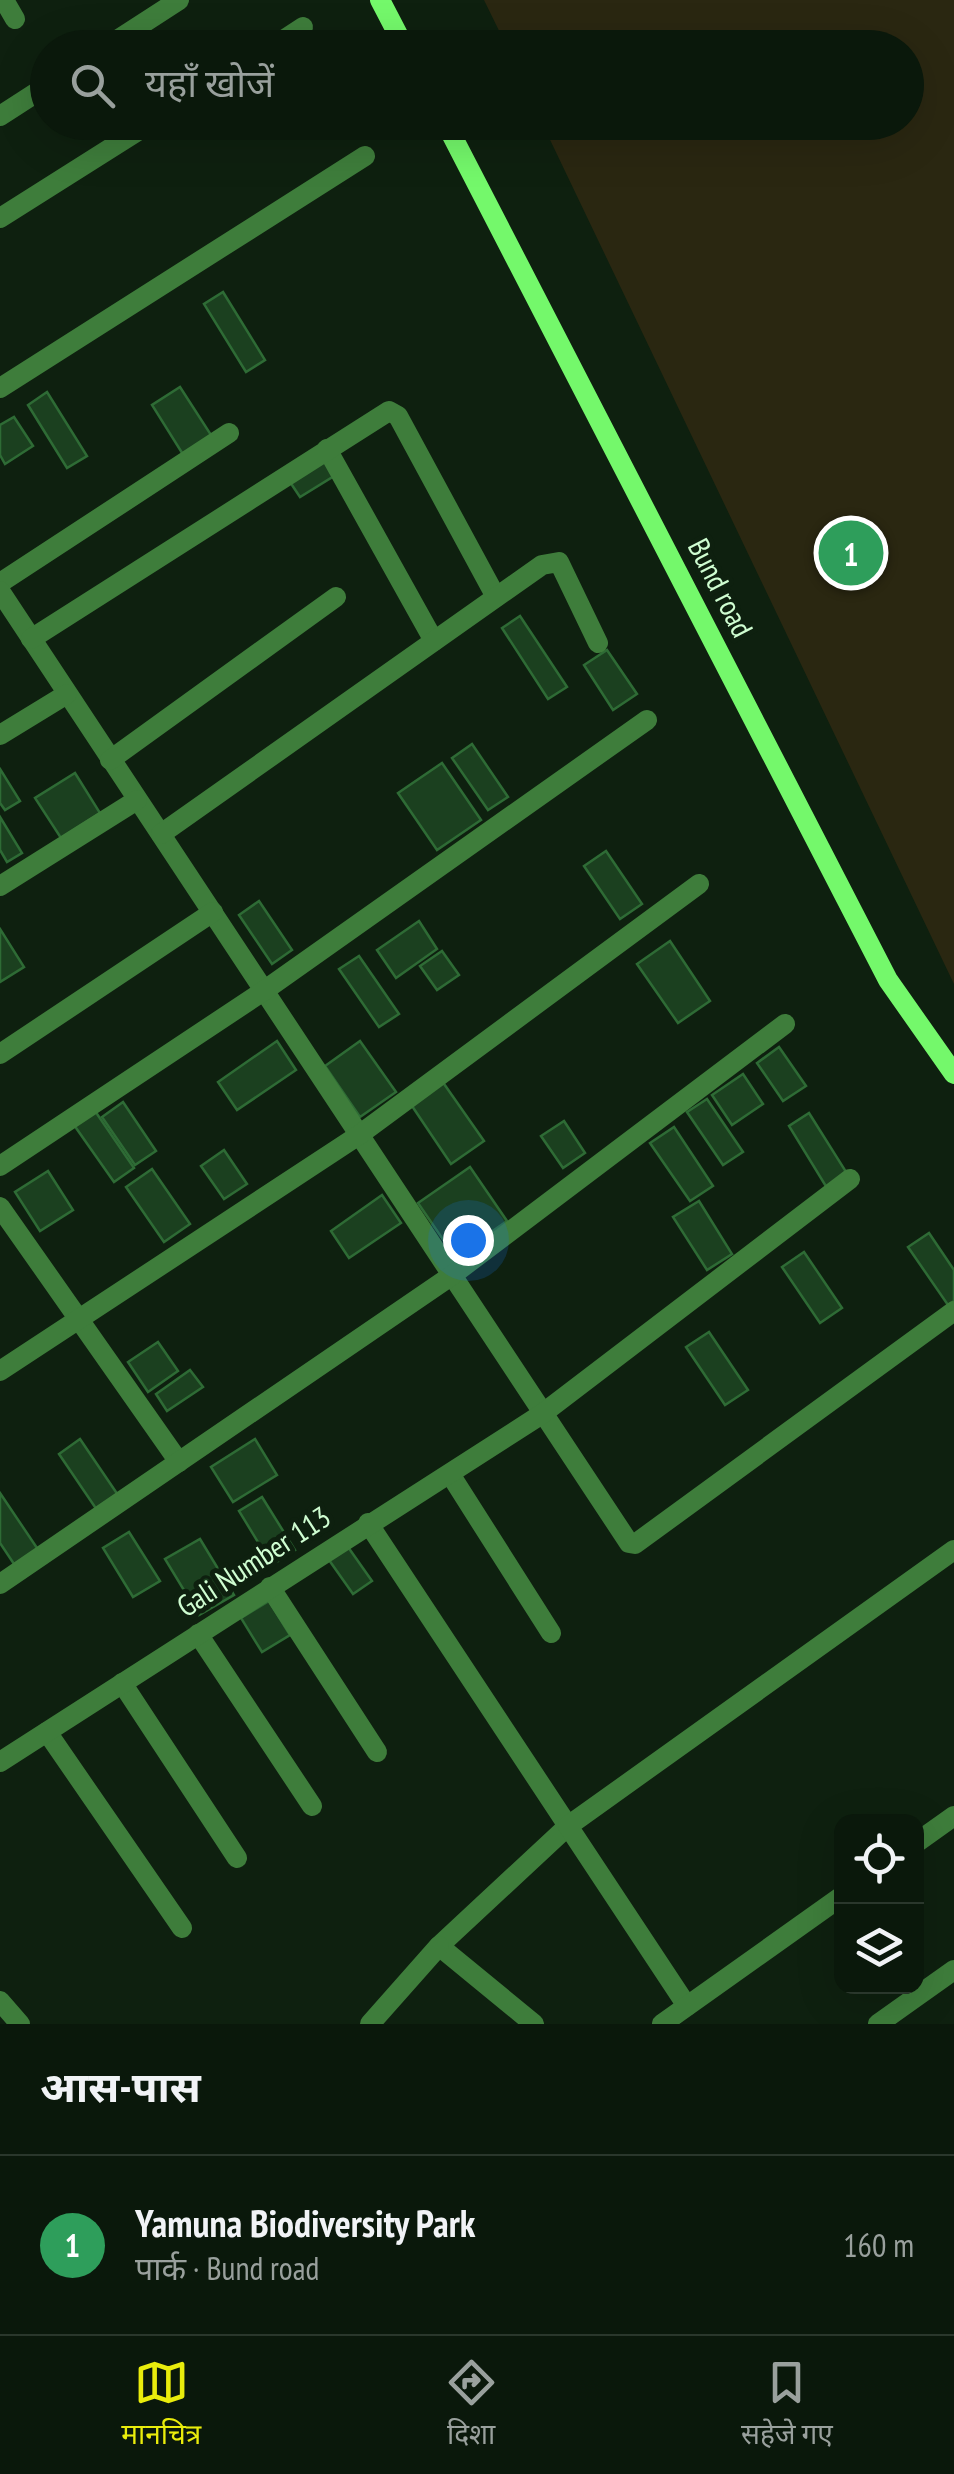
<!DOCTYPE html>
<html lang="hi">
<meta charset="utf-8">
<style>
body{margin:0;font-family:"PT Sans Narrow","Noto Sans Devanagari",sans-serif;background:#132114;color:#f1f3f6}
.controls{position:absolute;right:30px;bottom:30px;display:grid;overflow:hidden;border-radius:20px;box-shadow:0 10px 40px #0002}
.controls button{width:90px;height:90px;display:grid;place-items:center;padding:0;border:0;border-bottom:2px solid #2a372c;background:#0a180b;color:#f1f3f6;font:50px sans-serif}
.you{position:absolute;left:468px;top:1240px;width:35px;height:35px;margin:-25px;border:8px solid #fff;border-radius:50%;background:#1a73e8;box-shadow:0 0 0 15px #1a73e833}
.badge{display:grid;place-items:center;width:65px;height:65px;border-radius:50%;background:#e9ec0c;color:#fff;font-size:32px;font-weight:700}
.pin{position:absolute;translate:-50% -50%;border:5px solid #fff;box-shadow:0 2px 10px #0006}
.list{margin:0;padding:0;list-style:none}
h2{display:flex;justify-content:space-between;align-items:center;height:130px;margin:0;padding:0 40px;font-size:42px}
h2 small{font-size:32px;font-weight:400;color:#99a09d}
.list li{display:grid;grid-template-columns:65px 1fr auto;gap:30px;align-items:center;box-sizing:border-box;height:180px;padding:0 40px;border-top:2px solid #2a372c}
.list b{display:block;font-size:38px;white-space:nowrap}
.list p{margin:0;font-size:32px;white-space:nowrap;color:#99a09d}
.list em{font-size:32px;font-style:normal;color:#99a09d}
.icon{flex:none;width:55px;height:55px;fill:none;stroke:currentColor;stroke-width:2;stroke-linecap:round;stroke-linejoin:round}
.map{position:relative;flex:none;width:954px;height:2024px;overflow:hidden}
.search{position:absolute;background:#0a180b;box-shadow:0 10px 40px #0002;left:30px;right:30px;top:30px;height:110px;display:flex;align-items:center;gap:25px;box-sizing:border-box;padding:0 35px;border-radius:55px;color:#99a09d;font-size:38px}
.sheet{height:310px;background:#0a180b}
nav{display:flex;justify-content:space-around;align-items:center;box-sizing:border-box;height:140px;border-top:2px solid #2a372c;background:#0a180b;font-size:28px;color:#99a09d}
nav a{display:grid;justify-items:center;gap:5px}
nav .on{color:#e9ec0c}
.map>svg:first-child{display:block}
.green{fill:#2a2711}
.building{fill:#1b401f;stroke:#2e6b35;stroke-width:2.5}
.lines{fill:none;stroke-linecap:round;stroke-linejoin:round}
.street{stroke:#3e7d3b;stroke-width:20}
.secondary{stroke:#74f86b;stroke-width:20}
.labels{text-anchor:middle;stroke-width:10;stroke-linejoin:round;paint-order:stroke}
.street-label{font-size:30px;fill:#cffdd1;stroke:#0e200f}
</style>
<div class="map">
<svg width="954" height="2024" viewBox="0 0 954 2024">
<rect width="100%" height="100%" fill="#0e200f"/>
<polygon class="green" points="484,0 954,0 954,984 542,123 906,122 906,48 507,47"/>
<g class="building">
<polygon points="223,292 265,360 246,372 204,304"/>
<polygon points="180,387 213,438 184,456 152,405"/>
<polygon points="47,392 87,456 67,468 28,405"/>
<polygon points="14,417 33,446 5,464 0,455 0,425"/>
<polygon points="321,454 334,476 300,497 286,476"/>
<polygon points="520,616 567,687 548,699 502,628"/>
<polygon points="607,650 637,694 613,710 584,665"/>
<polygon points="472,744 508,797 488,810 452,758"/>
<polygon points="442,763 481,820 437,850 398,793"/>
<polygon points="0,769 20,801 5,810 0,803"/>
<polygon points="75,773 100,813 61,838 35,798"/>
<polygon points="0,817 22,853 7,862 0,850"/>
<polygon points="606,851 642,904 620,919 584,866"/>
<polygon points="259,901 292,950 272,964 239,915"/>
<polygon points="419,921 437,949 396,978 377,950"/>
<polygon points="0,929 24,967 0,982"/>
<polygon points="670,941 710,1001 678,1023 637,964"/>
<polygon points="442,951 459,975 437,990 420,966"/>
<polygon points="359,956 399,1014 379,1027 339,969"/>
<polygon points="277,1041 296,1070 237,1110 218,1082"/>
<polygon points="360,1041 396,1092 360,1117 325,1066"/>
<polygon points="779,1047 806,1086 783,1101 757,1063"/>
<polygon points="743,1074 763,1104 732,1125 712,1095"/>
<polygon points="442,1081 484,1141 451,1164 410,1103"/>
<polygon points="707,1099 743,1152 723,1165 687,1112"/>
<polygon points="123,1102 156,1151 135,1165 102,1117"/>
<polygon points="95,1111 134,1168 114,1182 74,1125"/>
<polygon points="809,1113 848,1175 827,1188 789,1126"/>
<polygon points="564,1121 585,1153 563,1168 541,1136"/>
<polygon points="674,1127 713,1186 690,1201 650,1143"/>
<polygon points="224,1150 247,1184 224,1199 201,1166"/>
<polygon points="470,1167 507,1221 455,1257 418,1203"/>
<polygon points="152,1169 190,1224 164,1242 126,1187"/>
<polygon points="48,1171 73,1210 40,1231 15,1192"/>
<polygon points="382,1195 401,1223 349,1258 331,1231"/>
<polygon points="699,1201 732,1254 707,1270 673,1217"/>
<polygon points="929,1233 954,1270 954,1301 948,1305 908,1247"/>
<polygon points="804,1252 842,1308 820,1323 782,1267"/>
<polygon points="709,1332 748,1390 725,1405 686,1347"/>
<polygon points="158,1342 178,1371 148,1392 128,1362"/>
<polygon points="190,1370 203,1387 167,1411 156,1394"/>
<polygon points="80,1439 120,1498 99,1513 59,1454"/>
<polygon points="255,1439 277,1475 233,1502 211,1467"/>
<polygon points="0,1493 39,1551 16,1567 0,1543"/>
<polygon points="262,1497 295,1550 272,1565 239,1511"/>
<polygon points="129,1532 160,1581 133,1597 103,1548"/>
<polygon points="200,1539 234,1595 199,1615 165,1559"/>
<polygon points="348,1547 372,1581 353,1594 329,1560"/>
<polygon points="269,1601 290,1635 262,1652 241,1618"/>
</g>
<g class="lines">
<g class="street">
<polyline points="4,0 15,19"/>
<polyline points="105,48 179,0"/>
<polyline points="271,48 303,27"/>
<polyline points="0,116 48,85"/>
<polyline points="0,218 152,122"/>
<polyline points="0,388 365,156"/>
<polyline points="327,449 434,641"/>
<polyline points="0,583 229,433"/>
<polyline points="0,591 629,1543 635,1544 954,1311"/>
<polyline points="31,639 389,411 398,416 496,597"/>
<polyline points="0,735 67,694"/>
<polyline points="110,760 336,597"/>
<polyline points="161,834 542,565 559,562 598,643"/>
<polyline points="0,886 137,800"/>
<polyline points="0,1054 213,912"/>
<polyline points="0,1166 265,990 647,720"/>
<polyline points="0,1207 179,1462"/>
<polyline points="0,1371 359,1135 699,884"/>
<polyline points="450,1474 551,1633"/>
<polyline points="368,1523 568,1826 439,1946 534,2024"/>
<polyline points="0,1584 451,1276 785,1024"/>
<polyline points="270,1587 377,1752"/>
<polyline points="198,1634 312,1806"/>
<polyline points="122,1683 237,1858"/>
<polyline points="47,1732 182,1928"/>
<polyline points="0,1762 542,1414 850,1179"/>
<polyline points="916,1843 954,1816"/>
<polyline points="0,2001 20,2024"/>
<polyline points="687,2006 568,1826 954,1550"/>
<polyline points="370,2024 439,1946"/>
<polyline points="662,2024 842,1896"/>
<polyline points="878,2024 954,1970"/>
</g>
<g class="secondary">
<polyline points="380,0 405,48"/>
<polyline points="445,122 888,980 954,1074"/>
</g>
</g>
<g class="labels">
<g class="street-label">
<text transform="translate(720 588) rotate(63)" y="10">Bund road</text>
<text transform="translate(254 1562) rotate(-33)" y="10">Gali Number 113</text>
</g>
</g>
</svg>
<div class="controls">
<button><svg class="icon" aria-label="locate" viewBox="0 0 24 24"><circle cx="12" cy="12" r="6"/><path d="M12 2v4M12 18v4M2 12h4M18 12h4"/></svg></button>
<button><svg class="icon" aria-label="layers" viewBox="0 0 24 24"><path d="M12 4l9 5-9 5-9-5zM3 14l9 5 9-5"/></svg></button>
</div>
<div class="you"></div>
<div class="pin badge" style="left:851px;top:553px;background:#2e9e5b">1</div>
<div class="search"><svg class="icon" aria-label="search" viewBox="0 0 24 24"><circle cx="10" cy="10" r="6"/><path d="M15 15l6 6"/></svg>यहाँ खोजें</div>
</div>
<section class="sheet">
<h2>आस-पास<small></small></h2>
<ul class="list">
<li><span class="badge" style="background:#2e9e5b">1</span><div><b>Yamuna Biodiversity Park</b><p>पार्क · Bund road</p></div><em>160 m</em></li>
</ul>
</section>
<nav>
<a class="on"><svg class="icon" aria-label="map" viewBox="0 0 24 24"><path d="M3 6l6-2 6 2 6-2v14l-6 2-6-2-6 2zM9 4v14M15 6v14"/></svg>मानचित्र</a>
<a><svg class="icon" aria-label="directions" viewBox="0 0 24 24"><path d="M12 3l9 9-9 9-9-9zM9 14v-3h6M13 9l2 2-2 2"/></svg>दिशा</a>
<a><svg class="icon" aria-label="saved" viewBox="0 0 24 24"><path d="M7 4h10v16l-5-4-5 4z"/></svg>सहेजे गए</a>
</nav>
